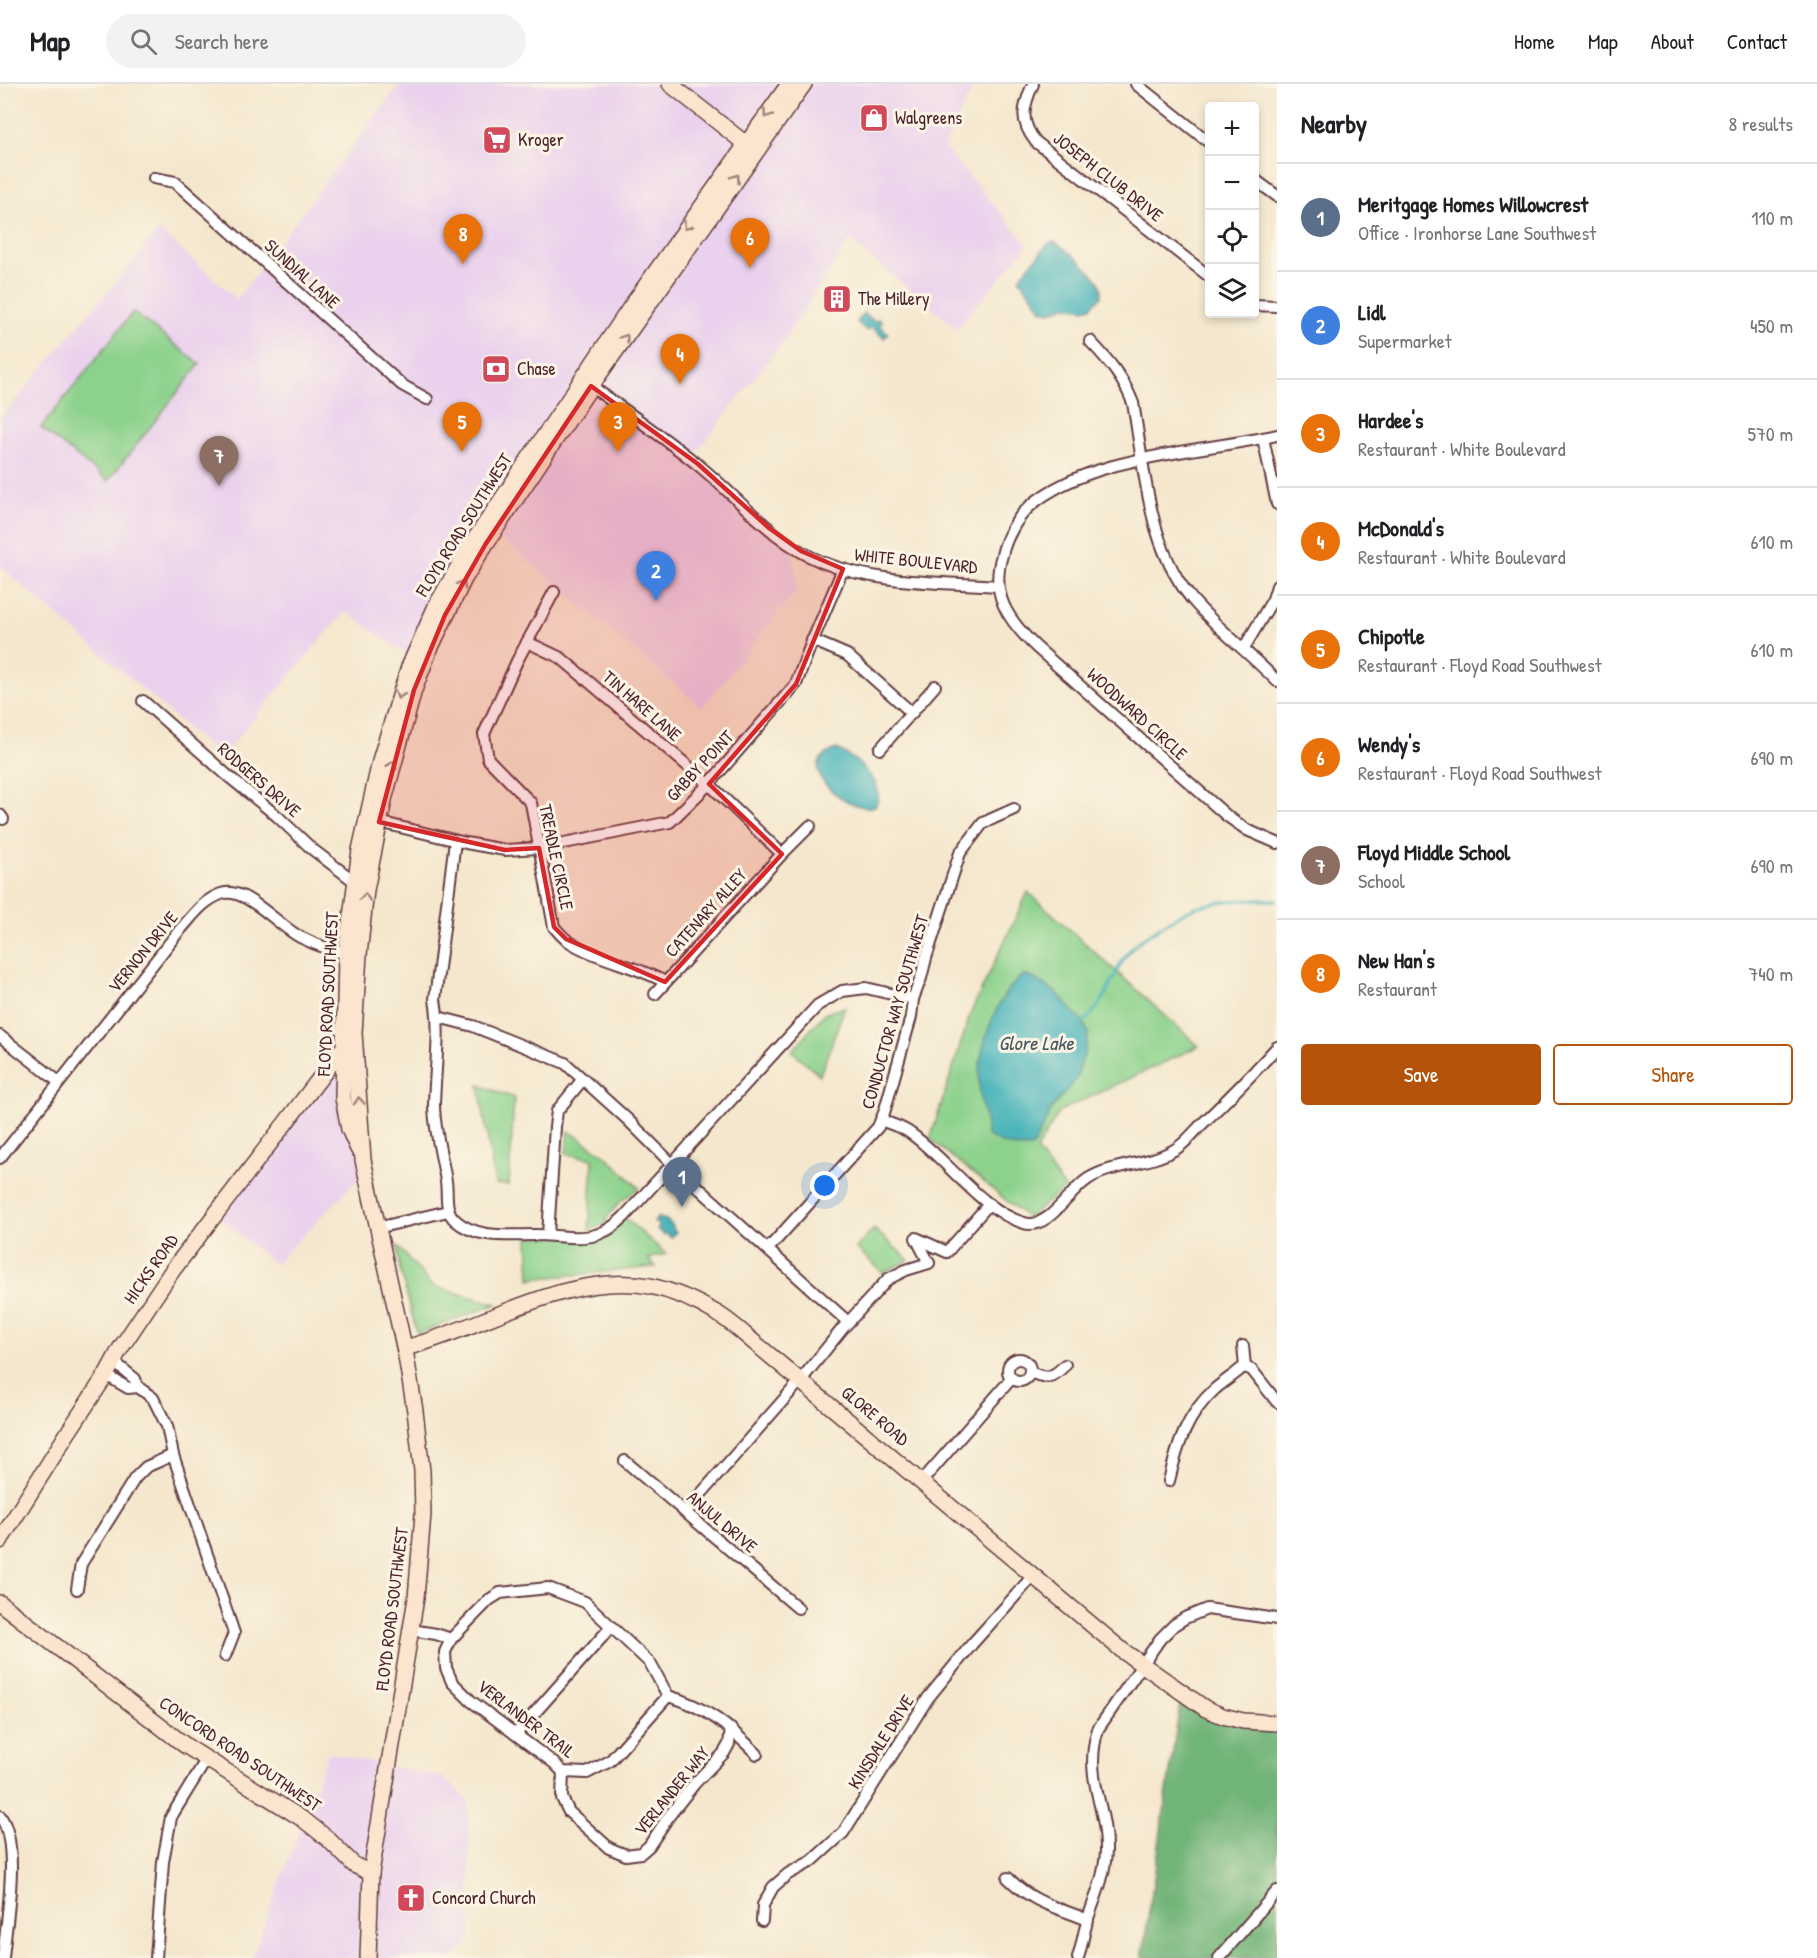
<!DOCTYPE html>
<meta charset="utf-8">
<style>
body{margin:0;font-family:"Patrick Hand",sans-serif;background:#f2f2f2;color:#202124}
.controls{position:absolute;right:18px;top:18px;display:grid;overflow:hidden;border-radius:6px;box-shadow:0 3px 9px #0003}
.controls button{width:54px;height:54px;display:grid;place-items:center;padding:0;border:0;border-bottom:2px solid #e0e0e0;background:#fff;color:#202124;font:30px sans-serif}
.you{position:absolute;left:825px;top:1102px;width:21px;height:21px;margin:-15px;border:4px solid #fff;border-radius:50%;background:#1a73e8;box-shadow:0 0 0 9px #1a73e833}
.badge{display:grid;place-items:center;width:39px;height:39px;border-radius:50%;background:#b45309;color:#fff;font-size:20px;font-weight:700}
.pin{position:absolute;translate:-50% -50px;filter:drop-shadow(0 2px 3px #0008)}
.pin::after{content:'';position:absolute;top:32px;width:21px;height:18px;background:inherit;clip-path:polygon(0 0,100% 0,50% 100%)}
.list{margin:0;padding:0;list-style:none}
h2{display:flex;justify-content:space-between;align-items:center;height:78px;margin:0;padding:0 24px;font-size:26px}
h2 small{font-size:20px;font-weight:400;color:#757577}
.list li{display:grid;grid-template-columns:39px 1fr auto;gap:18px;align-items:center;box-sizing:border-box;height:108px;padding:0 24px;border-top:2px solid #e0e0e0}
.list b{display:block;font-size:22px;white-space:nowrap}
.list p{margin:0;font-size:20px;white-space:nowrap;color:#757577}
.list em{font-size:20px;font-style:normal;color:#757577}
.actions{display:flex;gap:12px;padding:18px 24px}
.actions a{flex:1;padding:14px 0;border:2px solid #b45309;border-radius:6px;text-align:center;font-size:21px;color:#b45309}
.actions .main{background:#b45309;color:#fff}
.icon{flex:none;width:33px;height:33px;fill:none;stroke:currentColor;stroke-width:2;stroke-linecap:round;stroke-linejoin:round}
.map{position:relative;flex:none;width:1277px;height:1874px;overflow:hidden}
header{display:flex;align-items:center;gap:36px;box-sizing:border-box;height:84px;padding:0 30px;background:#fff;border-bottom:2px solid #e0e0e0}
header strong{font-size:28px}
nav{display:flex;gap:33px;margin-inline-start:auto;font-size:21px}
.search{width:420px;height:54px;background:#f2f2f2;display:flex;align-items:center;gap:15px;box-sizing:border-box;padding:0 21px;border-radius:33px;color:#757577;font-size:22px}
main{display:flex}
aside{flex:1;background:#fff}
.map>svg:first-child{display:block}
.built{fill:#ead1ed}
.green{fill:#8cd28c;stroke:#6b785c;stroke-width:1.5}
.forest{fill:#71b478;stroke:#5e6a52;stroke-width:1.5}
.water{fill:#41b1b8;stroke:#466872;stroke-width:1.5}
.lines{fill:none;stroke-linecap:round;stroke-linejoin:round}
.stream{stroke:#41b1b8;stroke-width:3}
.street-casing{stroke:#643d43;stroke-width:14}
.secondary-casing{stroke:#643d43;stroke-width:18}
.street{stroke:#fff;stroke-width:10}
.secondary{stroke:#fbe5cf;stroke-width:15}
.oneway{stroke:#a2827d}
.marked{fill:#d62828;fill-opacity:0.2;stroke:#d62828;stroke-width:4.5;stroke-linejoin:round}
.labels{text-anchor:middle;stroke-width:6;stroke-linejoin:round;paint-order:stroke}
.poi-label{font-size:18px;fill:#4a1f2b;stroke:#fcf5e5;text-anchor:start}
.street-label{font-size:18px;fill:#4a1f2b;stroke:#fcf5e5}
.water-label{font-size:20px;font-style:italic;fill:#465963;stroke:#fcf5e5}
</style>
<header>
<strong>Map</strong>
<div class="search"><svg class="icon" aria-label="search" viewBox="0 0 24 24"><circle cx="10" cy="10" r="6"/><path d="M15 15l6 6"/></svg>Search here</div>
<nav><a>Home</a><a>Map</a><a>About</a><a>Contact</a></nav>
</header>
<main>
<div class="map">
<svg width="1277" height="1874" viewBox="0 0 1277 1874">
<rect width="100%" height="100%" fill="#fcf5e5"/>
<filter id="ink" filterUnits="userSpaceOnUse"><feTurbulence type="fractalNoise" baseFrequency=".0167" numOctaves="2"/><feDisplacementMap in="SourceGraphic" scale="12" xChannelSelector="R" yChannelSelector="G"/><feConvolveMatrix kernelMatrix="1 2 1 2 8 2 1 2 1" color-interpolation-filters="sRGB"/></filter>
<filter id="wash" filterUnits="userSpaceOnUse"><feTurbulence type="fractalNoise" baseFrequency=".008" numOctaves="4" result="noise"/><feDisplacementMap in="SourceGraphic" scale="24" xChannelSelector="R" yChannelSelector="G"/><feGaussianBlur stdDeviation="1.35" result="paint"/><feColorMatrix in="noise" values="0 0 0 0 0 0 0 0 0 0 0 0 0 0 0 0 0 1.4 0 .05"/><feComposite in="paint" operator="in"/></filter>
<g filter="url(#wash)">
<rect width="100%" height="100%" fill="#f4e7cd"/>
<g class="built">
<polygon points="400,0 974,0 944,63 1028,161 957,244 849,156 783,258 694,371 792,461 797,506 702,624 526,475 484,443 408,571 345,527 221,673 0,482 0,335 159,146 237,215"/>
<polygon points="348,966 364,1089 275,1180 212,1128"/>
<polygon points="328,1669 442,1693 468,1716 471,1856 453,1874 252,1874"/>
</g>
<g class="green">
<polygon points="133,228 200,280 108,397 41,344"/>
<polygon points="1028,808 1199,962 1060,1027 1036,1066 1065,1104 1028,1134 930,1055 971,928"/>
<polygon points="845,923 820,991 792,967 824,930"/>
<polygon points="479,1001 514,1014 509,1101 495,1100"/>
<polygon points="569,1047 605,1071 639,1104 620,1118 606,1135 607,1140 589,1146 593,1075 566,1070"/>
<polygon points="624,1133 666,1170 648,1175 656,1183 530,1195 528,1153 578,1153 614,1145"/>
<polygon points="874,1145 909,1176 883,1189 856,1164"/>
<polygon points="397,1162 433,1202 497,1220 417,1250 399,1181"/>
</g>
<polygon class="forest" points="1180,1620 1277,1640 1277,1874 1142,1874"/>
<g class="water">
<path d="M1054,158C1065,163 1095,189 1100,200C1102,204 1102,208 1101,213L1091,223L1084,225L1065,222L1050,228L1042,226L1019,194L1048,160Z"/>
<polygon points="864,229 875,238 878,235 882,238 880,242 888,249 884,254 871,243 867,247 857,238"/>
<path d="M837,665C855,674 889,700 875,722C872,723 869,724 865,723C840,721 791,681 837,665Z"/>
<path d="M1024,891L1031,893L1056,908L1083,938L1088,948L1086,964L1076,995L1052,1024L1033,1063C1020,1067 998,1059 987,1051C986,1032 979,1015 979,996C979,964 996,909 1024,891Z"/>
<polygon points="659,1133 662,1136 665,1135 673,1142 673,1145 676,1148 671,1154 666,1149 664,1151 657,1145 659,1142 654,1138"/>
</g>
<g class="lines">
<path class="stream" d="M1083,938C1105,922 1110,896 1125,873C1133,860 1147,852 1159,844C1170,837 1179,830 1191,825C1218,815 1249,816 1277,816"/>
</g>
</g>
<g filter="url(#ink)">
<g class="lines">
<g class="street-casing">
<g id="street">
<path d="M1033,0C1023,23 1019,37 1036,58L1210,193"/>
<polyline points="1136,0 1210,59"/>
<polyline points="154,94 175,98 402,301 427,315"/>
<polyline points="1254,95 1277,112"/>
<polyline points="1254,221 1277,222"/>
<path d="M1090,257C1108,276 1123,293 1133,319C1145,387 1148,468 1197,521C1222,548 1251,571 1277,597"/>
<path d="M587,299C624,326 662,352 697,380C738,413 773,458 822,478C876,500 940,498 997,502"/>
<path d="M1277,351C1203,368 1087,371 1029,423C1016,435 1006,454 1002,471C990,511 1008,536 1036,563L1227,732L1247,746L1277,759"/>
<polyline points="1263,354 1277,420"/>
<path d="M554,508L517,577L484,650L488,675L531,719L554,843C558,847 562,853 567,856C595,875 635,881 665,898"/>
<polyline points="812,556 847,571 912,629"/>
<polyline points="527,558 561,574 709,700 782,770"/>
<polyline points="1244,564 1273,515 1277,502"/>
<polyline points="143,617 228,692 277,732 312,765 354,797"/>
<polyline points="880,665 935,602"/>
<polyline points="0,731 3,735"/>
<polyline points="379,738 466,759 505,766 539,764 670,738 709,700 796,600 811,560 843,485"/>
<path d="M455,757L435,915C441,949 435,985 434,1020C434,1046 442,1072 446,1097C448,1111 444,1126 455,1136C476,1155 507,1151 534,1151C572,1151 594,1163 624,1133L818,921L842,907L866,904L913,915"/>
<polyline points="655,910 782,770 810,742"/>
<polyline points="438,933 473,942 565,979 627,1035 672,1080 848,1238"/>
<polyline points="0,952 59,998"/>
<path d="M881,1036C890,1040 902,1043 910,1049C946,1074 982,1127 1024,1139C1048,1147 1069,1107 1088,1095C1111,1080 1149,1081 1174,1066C1184,1061 1193,1049 1201,1041C1227,1016 1253,990 1277,963"/>
<path d="M0,1074L179,847C192,833 202,817 221,810C245,801 278,842 300,853C316,861 335,868 353,870"/>
<polyline points="377,1144 448,1127"/>
<polyline points="548,1151 555,1043 557,1027 583,995"/>
<polyline points="768,1165 878,1043 884,1029 911,933 913,915 921,894 926,874 960,769 983,739 1014,725"/>
<polyline points="1243,1262 1245,1283"/>
<circle cx="1019" cy="1286" r="11"/>
<polyline points="114,1278 135,1295 138,1303 153,1314 167,1342 173,1371 234,1549 225,1572"/>
<path d="M1030,1288C1046,1295 1052,1295 1065,1281"/>
<polyline points="106,1291 128,1304 138,1303"/>
<polyline points="625,1377 798,1524"/>
<polyline points="922,1397 1012,1294"/>
<path d="M1169,1397C1177,1362 1187,1330 1215,1305C1223,1298 1233,1292 1241,1285L1245,1283L1252,1286L1277,1318"/>
<polyline points="685,1428 801,1296 843,1244 888,1195 906,1186 929,1179 916,1154 947,1168 989,1120"/>
<polygon points="548,1504 585,1518 650,1579 668,1612 610,1677 587,1689 563,1688 554,1679 471,1617 452,1598 446,1584 445,1568 451,1555 489,1516 500,1509"/>
<polyline points="77,1505 81,1480 135,1394 146,1383 173,1371"/>
<polyline points="411,1546 436,1550 451,1555"/>
<path d="M668,1612C705,1622 730,1643 757,1670"/>
<polyline points="516,1650 611,1543"/>
<polyline points="563,1688 562,1714 569,1728 609,1764 626,1771 641,1769 649,1762 669,1732 695,1699 724,1669 729,1660 731,1645"/>
<path d="M0,1732C21,1759 6,1839 3,1874"/>
<path d="M1008,1794C1033,1819 1056,1823 1088,1836"/>
<polyline points="762,1837 763,1821 773,1803 788,1790 812,1777 843,1749 928,1614 972,1560 1033,1492"/>
<polyline points="156,1874 163,1778 171,1733 206,1676"/>
<path d="M1078,1874C1082,1861 1084,1847 1088,1834C1096,1812 1105,1791 1106,1767C1107,1721 1083,1694 1098,1645L1160,1555L1174,1541L1185,1534L1207,1525L1277,1535"/>
<polyline points="1219,1874 1277,1807"/>
</g>
</g>
<g class="secondary-casing">
<g id="secondary">
<polyline points="670,0 752,65"/>
<polyline points="358,1065 349,1045 343,1014 346,870 360,766 381,673 409,583 436,522 469,464 632,221 789,0"/>
<path d="M405,1264C484,1244 566,1187 650,1202C674,1207 698,1218 718,1230C733,1239 747,1253 761,1264L1123,1567L1206,1625L1223,1632L1243,1637L1277,1639"/>
<polyline points="0,1457 69,1347 106,1291 120,1265 172,1187 343,964"/>
<polyline points="0,1519 186,1662 304,1736 328,1755 354,1781 371,1789"/>
<polyline points="368,1874 371,1789 416,1514 423,1430 422,1387 415,1327 406,1272 363,1076 354,949 359,871 366,806 384,716 414,606 429,567 464,495 485,461 591,302 804,0"/>
</g>
</g>
<use href="#street" class="street"/>
<use href="#secondary" class="secondary"/>
</g>
<defs><path id="oneway-chevron" d="M-2-3.5L2.5 0L-2 3.5" fill="none" stroke-width="1.6" stroke-linecap="round" stroke-linejoin="round" transform="scale(1.5)"/></defs>
<g class="oneway">
<use href="#oneway-chevron" transform="translate(767 30) rotate(125)"/>
<use href="#oneway-chevron" transform="translate(736 94) rotate(-55)"/>
<use href="#oneway-chevron" transform="translate(687 142) rotate(125)"/>
<use href="#oneway-chevron" transform="translate(625 254) rotate(-56)"/>
<use href="#oneway-chevron" transform="translate(462 500) rotate(-61)"/>
<use href="#oneway-chevron" transform="translate(399 611) rotate(109)"/>
<use href="#oneway-chevron" transform="translate(392 681) rotate(-75)"/>
<use href="#oneway-chevron" transform="translate(365 813) rotate(-83)"/>
<use href="#oneway-chevron" transform="translate(359 1017) rotate(-94)"/>
</g>
</g>
<path class="marked" d="M591,302L698,380L769,444L801,467L843,485L796,600L709,700L782,770L665,898L566,855L554,843L539,764L505,766L379,738L414,606L445,531L485,461Z"/>
<defs>
<g id="shop-square" transform="scale(1.5)"><rect x="-9" y="-9" width="18" height="18" rx="4" fill="#d1495b" stroke="#fcf5e5"/><path d="M-5-2.5h2.3a2.7 3.5 0 0 1 5.4 0H5L5.5 6h-11ZM-1.5-2.5h3a1.5 2.3 0 0 0-3 0Z" fill="#fff"/></g>
<g id="supermarket-square" transform="scale(1.5)"><rect x="-9" y="-9" width="18" height="18" rx="4" fill="#d1495b" stroke="#fcf5e5"/><path d="M-6-5.5h2.5l.6 2H6L4.5 2H-2.5L-4.4-4H-6ZM-1.5 3.2a1.3 1.3 0 1 0 .1 0ZM3 3.2a1.3 1.3 0 1 0 .1 0Z" fill="#fff"/></g>
<g id="building-square" transform="scale(1.5)"><rect x="-9" y="-9" width="18" height="18" rx="4" fill="#d1495b" stroke="#fcf5e5"/><path d="M-4-6H4V6H1V3H-1V6H-4ZM-2.5-4.3h1.7v1.8h-1.7ZM.8-4.3h1.7v1.8H.8ZM-2.5-1h1.7V.8h-1.7ZM.8-1h1.7V.8H.8Z" fill="#fff"/></g>
<g id="bank-square" transform="scale(1.5)"><rect x="-9" y="-9" width="18" height="18" rx="4" fill="#d1495b" stroke="#fcf5e5"/><path d="M-6-4H6V4H-6ZM0-2.3a2.3 2.3 0 1 0 0 4.6a2.3 2.3 0 1 0 0-4.6Z" fill="#fff"/></g>
<g id="church-square" transform="scale(1.5)"><rect x="-9" y="-9" width="18" height="18" rx="4" fill="#d1495b" stroke="#fcf5e5"/><path d="M-1.2-6h2.4v3.5h3.3v2.4h-3.3V6h-2.4V-.1h-3.3v-2.4h3.3Z" fill="#fff"/></g>
</defs>
<g fill-rule="evenodd">
<use href="#shop-square" x="874" y="34"/>
<use href="#supermarket-square" x="497" y="56"/>
<use href="#building-square" x="837" y="215"/>
<use href="#bank-square" x="496" y="285"/>
<use href="#church-square" x="411" y="1814"/>
</g>
<g class="labels">
<g class="poi-label">
<text x="895" y="40">Walgreens</text>
<text x="518" y="62">Kroger</text>
<text x="858" y="221">The Millery</text>
<text x="517" y="291">Chase</text>
<text x="432" y="1820">Concord Church</text>
</g>
<g class="street-label">
<text transform="translate(1108 93) rotate(38)" y="6">JOSEPH CLUB DRIVE</text>
<text transform="translate(302 190) rotate(42)" y="6">SUNDIAL LANE</text>
<text transform="translate(464 441) rotate(-58)" y="6">FLOYD ROAD SOUTHWEST</text>
<text transform="translate(916 477) rotate(6)" y="6">WHITE BOULEVARD</text>
<text transform="translate(642 622) rotate(41)" y="6">TIN HARE LANE</text>
<text transform="translate(1137 630) rotate(42)" y="6">WOODWARD CIRCLE</text>
<text transform="translate(700 682) rotate(-47)" y="6">GABBY POINT</text>
<text transform="translate(259 696) rotate(41)" y="6">RODGERS DRIVE</text>
<text transform="translate(556 773) rotate(78)" y="6">TREADLE CIRCLE</text>
<text transform="translate(706 829) rotate(-48)" y="6">CATENARY ALLEY</text>
<text transform="translate(143 868) rotate(-51)" y="6">VERNON DRIVE</text>
<text transform="translate(328 910) rotate(-87)" y="6">FLOYD ROAD SOUTHWEST</text>
<text transform="translate(895 928) rotate(-74)" y="6">CONDUCTOR WAY SOUTHWEST</text>
<text transform="translate(151 1185) rotate(-55)" y="6">HICKS ROAD</text>
<text transform="translate(875 1332) rotate(40)" y="6">GLORE ROAD</text>
<text transform="translate(722 1438) rotate(40)" y="6">ANJUL DRIVE</text>
<text transform="translate(392 1525) rotate(-83)" y="6">FLOYD ROAD SOUTHWEST</text>
<text transform="translate(526 1635) rotate(37)" y="6">VERLANDER TRAIL</text>
<text transform="translate(881 1658) rotate(-58)" y="6">KINSDALE DRIVE</text>
<text transform="translate(240 1670) rotate(34)" y="6">CONCORD ROAD SOUTHWEST</text>
<text transform="translate(672 1707) rotate(-51)" y="6">VERLANDER WAY</text>
</g>
<g class="water-label">
<text x="1036" y="966">Glore Lake</text>
</g>
</g>
</svg>
<div class="controls">
<button>+</button>
<button>−</button>
<button><svg class="icon" aria-label="locate" viewBox="0 0 24 24"><circle cx="12" cy="12" r="6"/><path d="M12 2v4M12 18v4M2 12h4M18 12h4"/></svg></button>
<button><svg class="icon" aria-label="layers" viewBox="0 0 24 24"><path d="M12 4l9 5-9 5-9-5zM3 14l9 5 9-5"/></svg></button>
</div>
<div class="you"></div>
<div class="pin badge" style="left:682px;top:1123px;background:#5c6f8a">1</div>
<div class="pin badge" style="left:656px;top:517px;background:#3f7fe0">2</div>
<div class="pin badge" style="left:618px;top:368px;background:#e8710a">3</div>
<div class="pin badge" style="left:680px;top:300px;background:#e8710a">4</div>
<div class="pin badge" style="left:462px;top:368px;background:#e8710a">5</div>
<div class="pin badge" style="left:750px;top:184px;background:#e8710a">6</div>
<div class="pin badge" style="left:219px;top:402px;background:#8d6e63">7</div>
<div class="pin badge" style="left:463px;top:180px;background:#e8710a">8</div>
</div>
<aside>
<h2>Nearby<small>8 results</small></h2>
<ul class="list">
<li><span class="badge" style="background:#5c6f8a">1</span><div><b>Meritgage Homes Willowcrest</b><p>Office · Ironhorse Lane Southwest</p></div><em>110 m</em></li>
<li><span class="badge" style="background:#3f7fe0">2</span><div><b>Lidl</b><p>Supermarket</p></div><em>450 m</em></li>
<li><span class="badge" style="background:#e8710a">3</span><div><b>Hardee's</b><p>Restaurant · White Boulevard</p></div><em>570 m</em></li>
<li><span class="badge" style="background:#e8710a">4</span><div><b>McDonald's</b><p>Restaurant · White Boulevard</p></div><em>610 m</em></li>
<li><span class="badge" style="background:#e8710a">5</span><div><b>Chipotle</b><p>Restaurant · Floyd Road Southwest</p></div><em>610 m</em></li>
<li><span class="badge" style="background:#e8710a">6</span><div><b>Wendy's</b><p>Restaurant · Floyd Road Southwest</p></div><em>690 m</em></li>
<li><span class="badge" style="background:#8d6e63">7</span><div><b>Floyd Middle School</b><p>School</p></div><em>690 m</em></li>
<li><span class="badge" style="background:#e8710a">8</span><div><b>New Han's</b><p>Restaurant</p></div><em>740 m</em></li>
</ul>
<div class="actions"><a class="main">Save</a><a>Share</a></div>
</aside>
</main>
